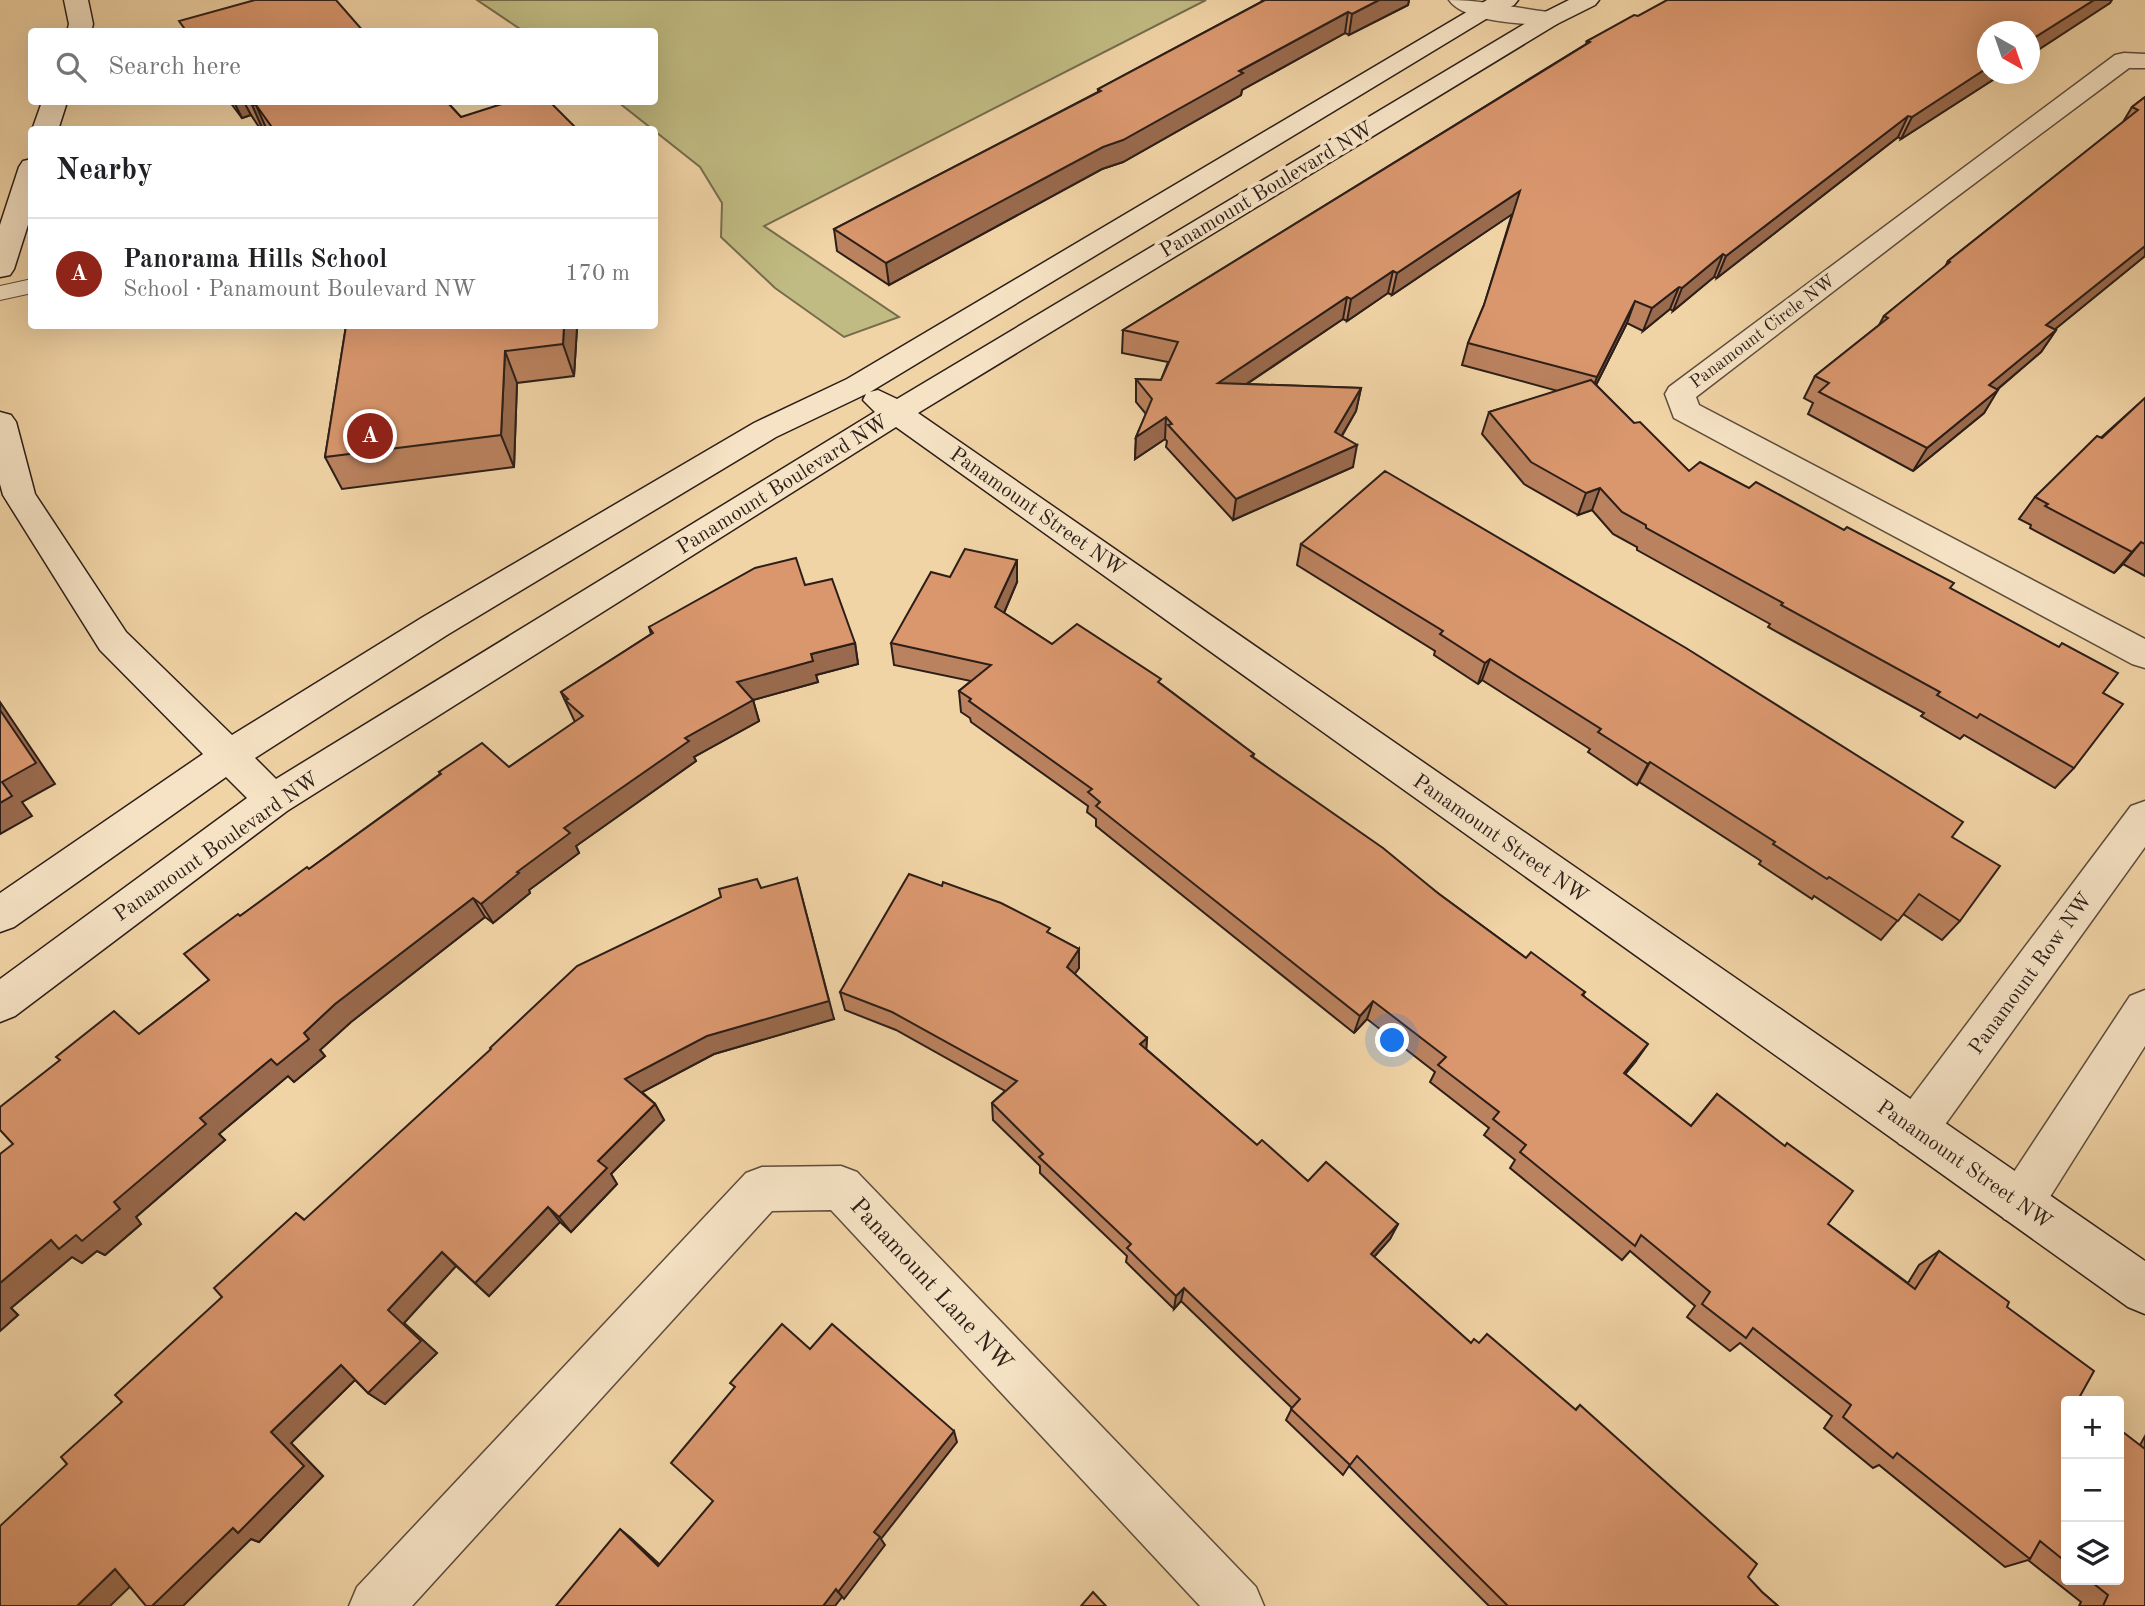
<!DOCTYPE html>
<meta charset="utf-8">
<style>
body{margin:0;font-family:"Old Standard TT",serif;background:#f2f2f2;color:#202124}
.controls{position:absolute;right:21px;bottom:21px;display:grid;overflow:hidden;border-radius:7px;box-shadow:0 7px 28px #0002}
.controls button{width:63px;height:63px;display:grid;place-items:center;padding:0;border:0;border-bottom:2px solid #e0e0e0;background:#fff;color:#202124;font:35px sans-serif}
.compass{position:absolute;left:1977px;top:21px;width:63px;height:63px;border-radius:50%;background:#fff;box-shadow:0 7px 28px #0002;rotate:140deg}
.you{position:absolute;left:1393px;top:1041px;width:24px;height:24px;margin:-18px;border:5px solid #fff;border-radius:50%;background:#1a73e8;box-shadow:0 0 0 10px #1a73e833}
.badge{display:grid;place-items:center;width:46px;height:46px;border-radius:50%;background:#8f2418;color:#fff;font-size:23px;font-weight:700}
.pin{position:absolute;translate:-50% -50%;border:4px solid #fff;box-shadow:0 2px 7px #0006}
.list{margin:0;padding:0;list-style:none}
h2{display:flex;justify-content:space-between;align-items:center;height:91px;margin:0;padding:0 28px;font-size:30px}
h2 small{font-size:23px;font-weight:400;color:#757577}
.list li{display:grid;grid-template-columns:46px 1fr auto;gap:21px;align-items:center;box-sizing:border-box;height:112px;padding:0 28px;border-top:2px solid #e0e0e0}
.list b{display:block;font-size:26px;white-space:nowrap}
.list p{margin:0;font-size:23px;white-space:nowrap;color:#757577}
.list em{font-size:23px;font-style:normal;color:#757577}
.icon{flex:none;width:38px;height:38px;fill:none;stroke:currentColor;stroke-width:2;stroke-linecap:round;stroke-linejoin:round}
.map{position:relative;flex:none;width:2145px;height:1606px;overflow:hidden}
.search{position:absolute;background:#fff;box-shadow:0 7px 28px #0002;left:28px;top:28px;width:630px;height:77px;display:flex;align-items:center;gap:18px;box-sizing:border-box;padding:0 24px;border-radius:7px;color:#757577;font-size:26px}
.panel{position:absolute;background:#fff;box-shadow:0 7px 28px #0002;left:28px;top:126px;width:630px;height:203px;border-radius:7px}
.map>svg:first-child{display:block}
.green{fill:#c0bb82;stroke:#766c4d;stroke-width:2}
.lines{fill:none;stroke-linecap:round;stroke-linejoin:round}
.lane-casing{stroke:#5d4c3c;stroke-width:2}
.street-casing{stroke:#5d4c3c;stroke-width:3}
.secondary-casing{stroke:#2c1e18;stroke-width:3}
.lane{fill:#f6e3c5;fill-rule:evenodd}
.street{fill:#f6e3c5;fill-rule:evenodd}
.secondary{fill:#f6e3c5;fill-rule:evenodd}
.wall{fill:#bb825f;stroke:#2c1e18;stroke-width:2}
.shaded-wall{fill:#996a4d;stroke:#2c1e18;stroke-width:2}
.building{fill:#da976e;stroke:#2c1e18;stroke-width:2}
.labels{text-anchor:middle;stroke-width:7;stroke-linejoin:round;paint-order:stroke}
.far-street-label{font-size:18px;fill:#2c1e18;stroke:#f6e3c5}
.street-label{font-size:21px;fill:#2c1e18;stroke:#f6e3c5}
.near-street-label{font-size:24px;fill:#2c1e18;stroke:#f6e3c5}
</style>
<div class="map">
<svg width="2145" height="1606" viewBox="0 0 2145 1606">
<rect width="100%" height="100%" fill="#f1d4a6"/>
<filter id="stains"><feTurbulence type="fractalNoise" baseFrequency=".00286" numOctaves="4"/><feColorMatrix values="0 0 0 0 .2 0 0 0 0 .09 0 0 0 0 .02 0 0 0 .5 -.17"/></filter>
<radialGradient id="worn" r=".72"><stop offset=".6" stop-color="#630" stop-opacity="0"/><stop offset="1" stop-color="#630" stop-opacity=".3"/></radialGradient>
<polygon class="green" points="477,0 1206,0 764,226 899,317 844,337 775,288 721,237 722,203 700,167 618,102 654,102 654,32 523,31"/>
<g class="lines">
<g class="lane-casing">
<polygon id="lane" points="32,279 32,293 0,300 0,286"/>
</g>
<g class="street-casing">
<g id="street">
<path d="M1449,0C1483,0 1515,8 1549,12L1557,14L1561,19L1557,24L1549,26C1523,23 1465,23 1449,0Z"/>
<polygon points="2124,53 2145,54 2145,68 2129,68 1947,204 1696,397 1699,405 2145,639 2145,668 2132,664 1674,418 1665,394 1669,387 2115,55"/>
<polygon points="2145,801 2145,847 1931,1144 1915,1150 1899,1144 1893,1129 1899,1114 2131,806"/>
<polygon points="2145,990 2145,1046 2036,1219 2020,1225 2004,1219 1997,1203 2004,1187 2130,996"/>
<polygon points="841,1166 857,1172 1256,1587 1264,1606 1200,1606 831,1210 772,1211 412,1606 349,1606 357,1587 746,1173 762,1167"/>
</g>
</g>
<g class="secondary-casing">
<g id="secondary">
<polygon points="64,0 88,0 93,24 91,32 67,32 69,24"/>
<path d="M1487,0H1518L1514,5L1491,16L870,392L878,390L897,399L1541,14L1569,0H1599L1595,5L1557,24L918,413L2145,1261V1314L2128,1307L896,427L287,811L15,1016L0,1022V979L247,798L226,777L14,927L0,932V893L203,754L100,650L3,495L0,484V412L11,415L16,422L35,494L126,632L232,735L423,617L754,423L847,379ZM866,394L863,400L875,412L276,779L255,758L447,635L776,437Z"/>
<polygon points="42,102 67,102 58,130 32,130"/>
<polygon points="32,159 32,212 14,269 10,275 0,277 0,225 19,167 23,161"/>
</g>
</g>
<use href="#lane" class="lane"/>
<use href="#street" class="street"/>
<use href="#secondary" class="secondary"/>
</g>
<g class="wall">
<polygon points="1261,0 1409,0 1408,5 1349,35 1345,33 1242,90 1241,95 1123,162 1102,169 889,285 837,251 834,229 1098,92 1098,89 1263,1"/>
<polygon points="2110,3 1987,74 2002,74 1901,139 1898,137 1717,278 1714,277 1673,311 1670,309 1643,331 1627,323 1596,385 1634,423 1689,471 1749,488 1950,589 2103,693 2074,768 2055,788 1964,735 1960,739 1921,716 1924,713 1768,627 1770,624 1637,550 1637,547 1613,534 1592,510 1578,515 1524,484 1482,434 1489,412 1558,391 1462,365 1468,343 1484,305 1512,214 1392,295 1388,293 1347,321 1343,319 1247,384 1361,388 1356,411 1342,436 1353,467 1233,520 1166,447 1167,441 1165,439 1135,459 1136,437 1146,414 1136,402 1136,379 1161,380 1168,362 1122,353 1123,330 1586,44 1587,41 1638,16"/>
<polygon points="2145,97 2145,256 2055,329 2056,330 2041,352 1997,390 1984,413 1913,471 1808,414 1813,403 1804,398 1815,376 1879,325 1884,316 1945,267 1948,261 2123,122 2132,107"/>
<polygon points="230,102 447,102 461,117 578,130 261,130 251,115 242,118"/>
<polygon points="346,326 577,328 574,376 517,383 514,467 342,489 325,457"/>
<polygon points="2145,398 2145,576 2123,564 2114,573 2030,528 2031,525 2019,519 2035,497"/>
<polygon points="1301,544 1952,837 1960,921 1942,940 1903,914 1881,940 1814,896 1812,899 1759,864 1761,861 1639,782 1637,785 1588,752 1590,749 1482,680 1478,684 1434,655 1435,651 1297,565"/>
<polygon points="950,577 1017,582 1004,613 1052,644 1161,684 1254,754 1253,757 1526,958 1585,992 1583,995 1636,1061 1625,1074 1691,1126 1717,1094 1828,1224 1908,1283 1919,1265 1939,1251 2007,1307 2066,1401 2066,1580 2119,1580 2140,1445 2145,1436 2145,1606 2079,1606 2081,1602 2028,1560 2005,1567 1879,1465 1873,1468 1824,1428 1832,1416 1740,1343 1730,1351 1687,1317 1695,1306 1630,1251 1622,1260 1510,1168 1515,1160 1484,1135 1489,1128 1430,1082 1435,1072 1367,1019 1354,1033 1096,826 1096,819 1087,812 1088,806 971,722 970,718 961,712 959,691 971,681 894,665 891,643"/>
<polygon points="805,585 855,643 858,664 816,675 818,682 753,700 759,721 694,757 696,761 576,846 579,853 529,890 530,893 493,923 485,917 351,1022 320,1050 325,1056 294,1082 288,1076 219,1134 225,1140 136,1217 141,1224 105,1255 97,1251 82,1263 72,1257 11,1308 18,1315 0,1331 13,1144 60,1060 139,1034 209,980 240,916 309,869 440,774 439,772 509,767 575,722 561,692 651,634 649,627"/>
<polygon points="761,888 834,1019 714,1054 642,1092 655,1104 664,1120 611,1174 617,1184 571,1232 560,1222 489,1296 456,1266 404,1323 437,1353 385,1404 368,1393 355,1380 291,1443 323,1476 259,1542 251,1539 130,1587 67,1464 122,1402 222,1297 296,1213 305,1220"/>
<polygon points="1050,934 1079,949 1079,968 1074,974 1147,1038 1146,1049 1257,1145 1308,1181 1398,1224 1390,1239 1374,1257 1471,1343 1479,1343 1575,1410 1580,1405 1762,1592 1778,1606 1489,1606 1349,1466 1343,1475 1286,1420 1292,1408 1181,1301 1174,1309 1126,1262 1127,1256 1040,1173 1040,1166 993,1120 992,1103 1005,1091 896,1030 845,1010 840,992"/>
</g>
<g class="shaded-wall">
<polygon points="1379,0 1409,0 1408,5 1349,35 1352,14"/>
<polygon points="2094,0 2112,0 2110,3 2029,56 2029,41"/>
<polygon points="1348,12 1345,33 1242,90 1241,95 1123,162 1102,169 889,285 886,263"/>
<polygon points="1987,68 1987,74 2002,74 1901,139 1912,117"/>
<polygon points="234,102 244,102 251,115 242,118"/>
<polygon points="252,105 256,105 267,130 263,130"/>
<polygon points="1908,116 1898,137 1717,278 1726,256"/>
<polygon points="1520,191 1514,213 1392,295 1397,273"/>
<polygon points="2145,246 2145,256 2032,348 2046,325"/>
<polygon points="1723,254 1714,277 1673,311 1682,288"/>
<polygon points="1393,271 1388,293 1347,321 1351,299"/>
<polygon points="1679,287 1670,309 1643,331 1652,308"/>
<polygon points="1347,297 1343,319 1215,405 1218,383"/>
<polygon points="1635,301 1627,323 1589,399 1597,377"/>
<polygon points="564,326 576,326 577,328 574,376 563,344"/>
<polygon points="2056,330 2041,352 1975,408 1989,385"/>
<polygon points="505,351 517,383 514,467 501,435"/>
<polygon points="1361,388 1356,411 1331,454 1335,432"/>
<polygon points="1998,390 1984,413 1913,471 1927,448"/>
<polygon points="1166,417 1165,439 1135,459 1136,437"/>
<polygon points="1357,445 1353,467 1233,520 1236,499"/>
<polygon points="1600,488 1592,510 1578,515 1586,493"/>
<polygon points="2141,542 2123,564 2114,573 2132,552"/>
<polygon points="1017,560 1017,582 997,629 995,607"/>
<polygon points="855,643 858,664 816,675 818,682 742,703 737,682 811,654"/>
<polygon points="1490,659 1482,680 1478,684 1485,663"/>
<polygon points="753,700 759,721 694,757 696,761 576,846 579,853 529,890 530,893 493,923 481,904 564,828 685,738"/>
<polygon points="0,702 55,784 22,802 32,816 0,834 0,803 2,782"/>
<polygon points="1650,762 1639,782 1637,785 1648,764"/>
<polygon points="797,878 834,1019 714,1054 635,1096 625,1079"/>
<polygon points="473,898 485,917 351,1022 320,1050 325,1056 294,1082 288,1076 219,1134 225,1140 136,1217 141,1224 105,1255 97,1251 82,1263 72,1257 11,1308 18,1315 0,1331 0,1283 51,1240 114,1202 200,1118 271,1059 304,1033 335,1004"/>
<polygon points="1079,949 1079,968 1067,985 1067,967"/>
<polygon points="1373,1001 1367,1019 1354,1033 1360,1016"/>
<polygon points="1147,1038 1146,1055 1140,1044"/>
<polygon points="1648,1044 1636,1061 1612,1090 1624,1073"/>
<polygon points="655,1104 664,1120 611,1174 617,1184 571,1232 559,1217 598,1161"/>
<polygon points="548,1207 560,1222 489,1296 475,1283"/>
<polygon points="1398,1224 1390,1239 1364,1268 1371,1254"/>
<polygon points="442,1252 456,1266 404,1323 437,1353 385,1404 368,1393 388,1310"/>
<polygon points="1184,1288 1181,1301 1174,1309 1176,1296"/>
<polygon points="341,1365 358,1377 291,1443 323,1476 259,1542 251,1539 183,1606 152,1606 271,1432"/>
<polygon points="954,1431 957,1442 881,1539 885,1545 844,1599 838,1592 874,1532"/>
<polygon points="620,1529 631,1538 669,1573 658,1566"/>
<polygon points="115,1569 140,1577 110,1606 77,1606"/>
<polygon points="836,1589 842,1597 835,1606 823,1606"/>
</g>
<g class="building">
<polygon points="255,0 336,0 364,32 187,32 179,21"/>
<polygon points="1265,0 1379,0 1352,14 1348,12 1239,71 1243,73 1123,140 1103,147 886,263 834,229 1101,91 1098,89"/>
<polygon points="1667,0 2094,0 2029,41 2029,32 1987,32 1987,68 1912,117 1908,116 1726,256 1723,254 1682,288 1679,287 1652,308 1635,301 1597,377 1468,343 1484,305 1520,191 1397,273 1393,271 1351,299 1347,297 1218,383 1361,388 1335,432 1357,445 1236,499 1168,425 1172,424 1166,417 1136,437 1152,399 1136,379 1161,380 1178,342 1123,330 1590,42 1587,41 1634,15 1638,16"/>
<polygon points="2145,97 2145,246 2046,325 2056,330 1989,385 1998,390 1927,448 1819,392 1829,383 1815,376 1888,318 1884,316 1950,262 1948,261 2138,110 2132,107"/>
<polygon points="249,102 447,102 461,117 508,102 550,102 578,130 274,130 256,105 252,105"/>
<polygon points="346,326 564,326 563,344 505,351 501,435 325,457"/>
<polygon points="1591,380 1634,423 1640,422 1689,471 1700,462 1749,488 1756,482 1844,530 1847,527 1954,583 1950,588 2059,647 2062,643 2118,673 2103,693 2123,704 2074,768 1980,714 1977,718 1937,695 1940,692 1781,605 1783,603 1646,528 1646,525 1622,512 1600,488 1586,493 1531,462 1489,412"/>
<polygon points="2145,398 2145,544 2141,542 2132,552 2045,506 2048,504 2035,497 2097,436 2102,438"/>
<polygon points="1385,471 1686,648 1963,822 1952,837 2000,866 1960,921 1919,894 1898,921 1829,877 1827,879 1773,844 1775,842 1650,762 1648,764 1598,732 1601,729 1490,659 1485,663 1440,634 1443,631 1301,544"/>
<polygon points="965,549 1017,560 995,607 1052,644 1077,624 1161,679 1158,682 1254,754 1251,756 1383,848 1439,894 1526,958 1531,952 1585,992 1582,995 1648,1044 1624,1073 1691,1126 1717,1094 1785,1146 1787,1143 1853,1191 1828,1224 1915,1289 1939,1251 2009,1302 2007,1307 2094,1371 2079,1398 2083,1401 2066,1401 2066,1562 2040,1541 2030,1559 1897,1453 1893,1458 1843,1417 1851,1405 1753,1328 1746,1338 1702,1304 1710,1292 1641,1235 1635,1246 1520,1152 1526,1145 1493,1119 1499,1112 1438,1065 1446,1057 1373,1001 1360,1016 1096,806 1100,802 1088,792 1092,789 969,701 971,699 959,691 991,665 891,643 931,572 950,577"/>
<polygon points="796,558 805,585 832,579 855,643 811,654 813,661 737,682 753,700 685,738 689,741 564,828 570,833 517,872 519,873 481,904 473,898 335,1004 304,1033 309,1039 277,1065 271,1059 200,1118 206,1124 114,1202 120,1209 82,1241 76,1235 59,1249 51,1240 0,1283 0,1154 13,1144 0,1130 0,1107 60,1060 56,1057 114,1011 139,1034 209,980 184,954 238,914 240,916 307,867 309,869 441,774 439,772 482,743 509,767 583,716 565,700 568,699 561,692 653,633 649,627 755,568"/>
<polygon points="0,710 36,763 2,782 12,796 0,803"/>
<polygon points="909,874 942,886 943,882 1001,903 1050,928 1047,932 1079,949 1067,967 1147,1038 1140,1044 1257,1145 1262,1140 1308,1181 1326,1162 1398,1224 1371,1254 1471,1343 1474,1339 1479,1343 1487,1334 1576,1410 1580,1405 1757,1564 1748,1577 1762,1592 1778,1606 1508,1606 1357,1456 1350,1465 1291,1409 1300,1399 1184,1288 1176,1296 1127,1248 1131,1244 1039,1157 1043,1154 992,1103 1017,1081 892,1012 840,992"/>
<polygon points="797,878 829,1001 707,1036 625,1079 655,1104 598,1161 607,1168 559,1217 548,1207 475,1283 442,1252 388,1310 421,1341 368,1393 341,1365 271,1432 304,1466 238,1533 233,1528 152,1606 146,1606 115,1569 77,1606 0,1606 0,1526 67,1464 61,1457 122,1402 115,1395 222,1297 214,1288 296,1213 304,1220 491,1049 490,1048 577,966 721,897 719,889 757,879 761,888"/>
<polygon points="782,1324 810,1349 832,1324 954,1431 874,1532 880,1537 838,1592 836,1589 823,1606 556,1606 620,1529 658,1566 713,1501 671,1463 735,1387 730,1383"/>
<polygon points="2119,1429 2145,1449 2145,1606 2103,1606 2108,1595 2089,1580 2119,1580"/>
<polygon points="1093,1592 1106,1606 1081,1606"/>
</g>
<g class="labels">
<g class="far-street-label">
<text transform="translate(1762 331) rotate(-37)" y="6">Panamount Circle NW</text>
</g>
<g class="street-label">
<text transform="translate(1266 189) rotate(-31)" y="7">Panamount Boulevard NW</text>
<text transform="translate(782 484) rotate(-32)" y="7">Panamount Boulevard NW</text>
<text transform="translate(1038 511) rotate(35)" y="7">Panamount Street NW</text>
<text transform="translate(1501 838) rotate(35)" y="7">Panamount Street NW</text>
<text transform="translate(216 846) rotate(-35)" y="7">Panamount Boulevard NW</text>
<text transform="translate(2030 973) rotate(-54)" y="7">Panamount Row NW</text>
<text transform="translate(1965 1164) rotate(35)" y="7">Panamount Street NW</text>
</g>
<g class="near-street-label">
<text transform="translate(932 1284) rotate(47)" y="8">Panamount Lane NW</text>
</g>
</g>
<rect width="100%" height="100%" filter="url(#stains)"/>
<rect width="100%" height="100%" fill="url(#worn)"/>
</svg>
<div class="controls">
<button>+</button>
<button>−</button>
<button><svg class="icon" aria-label="layers" viewBox="0 0 24 24"><path d="M12 4l9 5-9 5-9-5zM3 14l9 5 9-5"/></svg></button>
</div>
<svg class="compass" viewBox="-18 -18 36 36"><path d="M0-13l5 13h-10z" fill="#e53935"/><path d="M0 13l5-13h-10z" fill="#757577"/></svg>
<div class="you"></div>
<div class="pin badge" style="left:370px;top:436px">A</div>
<div class="search"><svg class="icon" aria-label="search" viewBox="0 0 24 24"><circle cx="10" cy="10" r="6"/><path d="M15 15l6 6"/></svg>Search here</div>
<section class="panel">
<h2>Nearby<small></small></h2>
<ul class="list">
<li><span class="badge">A</span><div><b>Panorama Hills School</b><p>School · Panamount Boulevard NW</p></div><em>170 m</em></li>
</ul>
</section>
</div>
